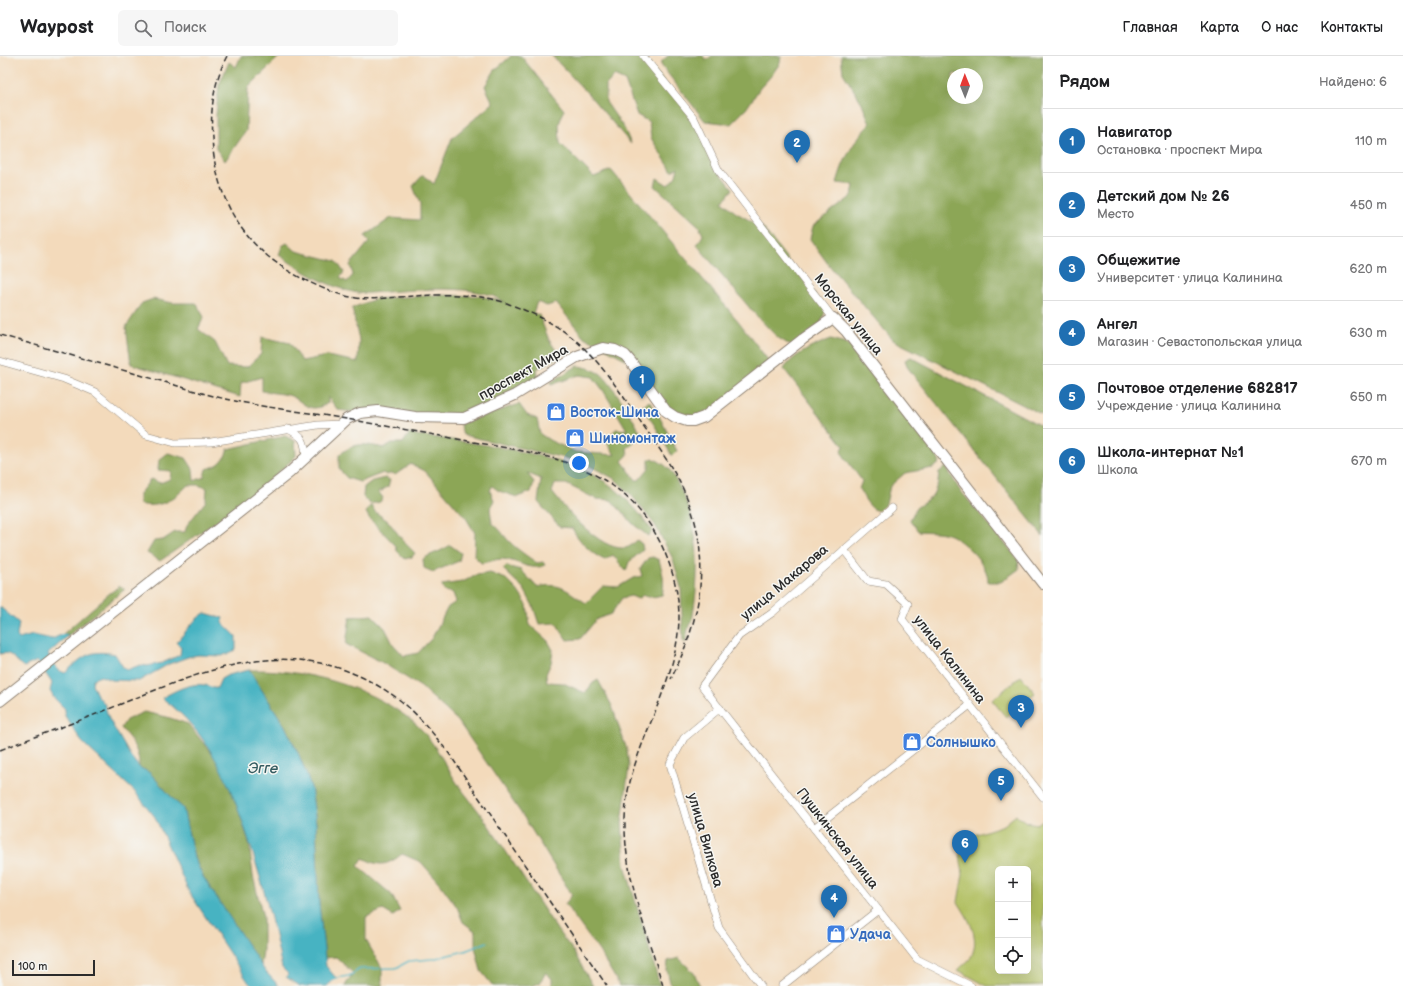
<!DOCTYPE html>
<html lang="ru">
<meta charset="utf-8">
<style>
body{margin:0;font-family:"Balsamiq Sans",sans-serif;background:#f6f6f6;color:#202124}
.controls{position:absolute;right:12px;bottom:12px;display:grid;overflow:hidden;border-radius:6px;box-shadow:0 4px 16px #0002}
.controls button{width:36px;height:36px;display:grid;place-items:center;padding:0;border:0;border-bottom:1px solid #e0e0e0;background:#fff;color:#202124;font:20px sans-serif}
.compass{position:absolute;left:947px;top:12px;width:36px;height:36px;border-radius:50%;background:#fff;box-shadow:0 4px 16px #0002;rotate:359deg}
.scale{position:absolute;left:12px;bottom:10px;width:83px;box-sizing:border-box;padding-left:4px;border:2px solid #2b2b2b;border-top:0;font-size:11px;line-height:14px;white-space:nowrap;color:#2b2b2b;-webkit-text-stroke:3px #f6f6f2;paint-order:stroke}
.you{position:absolute;left:579px;top:407px;width:14px;height:14px;margin:-10px;border:3px solid #fff;border-radius:50%;background:#1a73e8;box-shadow:0 0 0 6px #1a73e833}
.badge{display:grid;place-items:center;width:26px;height:26px;border-radius:50%;background:#1f6fb2;color:#fff;font-size:13px;font-weight:700}
.pin{position:absolute;translate:-50% -33px;filter:drop-shadow(0 1px 2px #0008)}
.pin::after{content:'';position:absolute;top:21px;width:14px;height:12px;background:inherit;clip-path:polygon(0 0,100% 0,50% 100%)}
.list{margin:0;padding:0;list-style:none}
h2{display:flex;justify-content:space-between;align-items:center;height:52px;margin:0;padding:0 16px;font-size:17px}
h2 small{font-size:13px;font-weight:400;color:#757577}
.list li{display:grid;grid-template-columns:26px 1fr auto;gap:12px;align-items:center;box-sizing:border-box;height:64px;padding:0 16px;border-top:1px solid #e0e0e0}
.list b{display:block;font-size:15px;white-space:nowrap}
.list p{margin:0;font-size:13px;white-space:nowrap;color:#757577}
.list em{font-size:13px;font-style:normal;color:#757577}
.icon{flex:none;width:22px;height:22px;fill:none;stroke:currentColor;stroke-width:2;stroke-linecap:round;stroke-linejoin:round}
.map{position:relative;flex:none;width:1043px;height:930px;overflow:hidden}
header{display:flex;align-items:center;gap:24px;box-sizing:border-box;height:56px;padding:0 20px;background:#fff;border-bottom:1px solid #e0e0e0}
header strong{font-size:19px}
nav{display:flex;gap:22px;margin-inline-start:auto;font-size:14px}
.search{width:280px;height:36px;background:#f6f6f6;display:flex;align-items:center;gap:10px;box-sizing:border-box;padding:0 14px;border-radius:6px;color:#757577;font-size:15px}
main{display:flex}
aside{flex:1;background:#fff}
.map>svg:first-child{display:block}
.green{fill:#b1bf61;stroke:#6e7546;fill-rule:evenodd}
.forest{fill:#8ca657;stroke:#5c6841;fill-rule:evenodd}
.water{fill:#46b3c2;stroke:#386f76}
.lines{fill:none;stroke-linecap:round;stroke-linejoin:round}
.stream{stroke:#46b3c2;stroke-width:1.5}
.minor-casing{stroke:#8f8273;stroke-width:8}
.secondary-casing{stroke:#8f8273;stroke-width:12}
.minor{stroke:#fff;stroke-width:7}
.secondary{stroke:#fff;stroke-width:10}
.rail{stroke:#2b2b2b;stroke-width:1.5;stroke-dasharray:6 3;stroke-linecap:butt}
.labels{text-anchor:middle;stroke-width:3;stroke-linejoin:round;paint-order:stroke}
.street-label{font-size:14px;fill:#2b2b2b;stroke:#f6f6f2}
.shop-label{font-size:14px;font-weight:bold;fill:#366cbe;stroke:#f6f6f2;text-anchor:start}
.water-label{font-size:15px;font-style:italic;fill:#345b60;stroke:#f6f6f2}
</style>
<header>
<strong>Waypost</strong>
<div class="search"><svg class="icon" aria-label="search" viewBox="0 0 24 24"><circle cx="10" cy="10" r="6"/><path d="M15 15l6 6"/></svg>Поиск</div>
<nav><a>Главная</a><a>Карта</a><a>О нас</a><a>Контакты</a></nav>
</header>
<main>
<div class="map">
<svg width="1043" height="930" viewBox="0 0 1043 930">
<rect width="100%" height="100%" fill="#f6f6f2"/>
<filter id="ink" filterUnits="userSpaceOnUse"><feTurbulence type="fractalNoise" baseFrequency=".025" numOctaves="2"/><feDisplacementMap in="SourceGraphic" scale="8" xChannelSelector="R" yChannelSelector="G"/><feConvolveMatrix kernelMatrix="1 2 1 2 8 2 1 2 1" color-interpolation-filters="sRGB"/></filter>
<filter id="wash" filterUnits="userSpaceOnUse"><feTurbulence type="fractalNoise" baseFrequency=".012" numOctaves="4" result="noise"/><feDisplacementMap in="SourceGraphic" scale="16" xChannelSelector="R" yChannelSelector="G"/><feGaussianBlur stdDeviation="0.9" result="paint"/><feColorMatrix in="noise" values="0 0 0 0 0 0 0 0 0 0 0 0 0 0 0 0 0 1.4 0 .05"/><feComposite in="paint" operator="in"/></filter>
<g filter="url(#wash)">
<rect width="100%" height="100%" fill="#f3dabb"/>
<g class="green">
<polygon points="1021,620 1035,637 1006,661 992,644"/>
<path d="M1016,759L1026,766L1037,768L1043,764V929L987,930L958,914C962,910 969,905 971,901C981,881 968,862 958,846L963,818L959,793L974,779L1004,769ZM998,813H1028V915H998Z"/>
</g>
<g class="forest">
<polygon points="241,0 280,0 248,32 246,75 225,105 216,93 216,59 219,29 229,6 236,11"/>
<path d="M511,0H521L564,54L559,68L560,87L594,121L611,114L739,266L771,308L704,361H675L631,306L584,281L556,247L547,250L537,246L533,257L539,259L549,284L560,300L537,313L539,325L473,359L360,357L338,354L328,341V347C307,360 304,344 288,339C280,337 270,337 262,335V321L241,327L240,341L131,308L126,271L142,247L153,243L173,247H196L204,261L198,273L215,286L227,310L247,311L261,298L262,281L290,287L302,305L327,300L358,306L359,284L352,252L375,243L437,239L480,240L505,246C476,227 420,234 385,236C377,236 366,238 358,237C329,232 302,215 279,199L282,190L287,187L296,195L336,205L344,216L340,222L347,226L353,219L350,209L369,186L365,180L391,162L420,164V148L413,130L423,119L434,128L452,82L493,47L485,30L495,14Z"/>
<polygon points="552,0 643,0 694,62 719,115 733,133 723,145 735,156 763,172 826,253 820,270 793,291 777,281 753,256 697,189 703,179 699,170 655,130 657,122 668,129 676,120 678,111 672,115 651,82 649,66 637,59 625,25 614,20 606,29 606,46 624,72 631,88 589,39"/>
<polygon points="668,0 703,0 706,4 712,0 781,0 780,7 771,20 760,32 746,53 731,68 705,65 661,9 662,5"/>
<path d="M841,0H1043V359L893,284L828,208L810,183L813,170L852,140L854,129L837,127C843,104 854,84 870,68L862,47L843,17ZM953,18H977V42H953Z"/>
<path d="M831,283L846,287L856,294L934,394L940,407L933,412L905,417L890,430L886,448L878,455C869,453 864,441 859,433L862,425L841,396L844,390L784,313C793,298 816,289 831,283Z"/>
<polygon points="911,301 1043,371 1043,480 908,312 905,304"/>
<path d="M577,310C586,311 593,313 601,318C612,327 638,370 644,384L635,382L633,388L627,392L628,399L622,405L636,424H639L649,412V404L653,402C658,405 664,408 668,412C672,416 675,423 678,428C701,471 700,518 692,565L689,569L685,587L683,585L681,532L673,503L655,469L633,441L615,423L582,406L463,379L460,368L519,348L527,359L537,363L540,378L551,385L576,396L615,399L605,384L616,373L627,374L603,334L593,321L579,319L551,329V326Z"/>
<polygon points="649,345 658,358 677,395 672,400 655,370 642,351"/>
<path d="M409,378C468,387 567,395 614,432C628,444 642,459 652,475L648,480L633,468L611,444L596,443L566,428H555L552,436C565,453 600,494 624,492C629,492 633,488 637,484L642,488L643,494L629,506L626,515L613,499L605,504C592,499 578,484 572,472L560,471L538,446L541,423L527,417L534,426L531,436L517,441L499,435L492,430L490,435L494,444L490,453L492,467C499,472 502,477 507,483C515,492 527,500 537,507L543,506L545,509C531,516 517,504 502,503C494,503 488,507 481,507L474,500L475,477L466,462L425,415L411,408L395,419L393,417L386,419L383,417L360,426L347,422L339,413V399C356,385 364,388 384,392L392,387H403Z"/>
<path d="M285,380L295,385L296,400C255,440 207,472 160,505L147,497L154,485L163,484L175,476H185L187,469L206,445L207,432L198,429H188C173,444 160,453 139,448V438L151,423L160,427L170,423L171,415L158,414L159,404L168,397L186,402L193,413L194,425L204,421L206,413C219,410 224,405 228,393Z"/>
<path d="M946,411L959,433L1018,503L1019,513L1001,526H988C989,509 966,488 952,480C943,475 928,476 918,475L910,464L916,452L932,441L938,427L939,416Z"/>
<polygon points="385,422 390,424 388,431 382,434 383,435 378,435 383,442 380,446 370,448 363,441 364,431 372,425"/>
<polygon points="370,450 372,450 375,456 388,465 405,487 415,497 412,501 405,503 397,495 396,490 369,462 366,456"/>
<path d="M450,489L461,497L459,505L433,516L424,512L423,503C432,497 441,496 450,489Z"/>
<path d="M653,501L659,504C663,517 665,526 662,539L653,541L643,539L638,543L631,540L622,542L611,558L597,563L580,583L567,584L556,567L539,568L533,550L524,533L503,513L506,510L521,514L537,531C561,526 566,534 586,547L603,530L618,531L633,522L642,520L640,513L648,502Z"/>
<polygon points="490,517 506,523 517,534 527,549 530,569 548,585 553,594 551,607 546,618 547,626 563,627 585,637 593,627 598,624 612,650 627,694 629,710 622,767 625,809 660,930 620,930 599,895 565,848 572,839 525,763 458,665 421,631 383,607 346,588 350,561 372,559 385,572 393,588 404,600 418,597 432,582 448,551 456,546 453,537 444,535 442,529 462,526 477,519"/>
<polygon points="120,530 125,533 69,579 63,578 110,537"/>
<path d="M249,614C305,613 366,629 411,664C432,680 443,706 457,727C466,740 476,751 485,764C510,801 535,840 560,878L572,893L593,930H552V923L546,916L540,927L531,930H493L481,915L475,891V875L463,866L457,851L441,829L421,806L402,798C387,810 380,811 363,802L358,810L391,838L400,855L393,860L383,854L366,861V884L382,912V930H345L353,917L336,901L325,902L319,848L316,767L311,731L299,699L285,670Z"/>
<path d="M144,656L167,661L188,668L217,704L233,737L249,786L253,820L263,861V895L261,909L238,877L202,819L194,801L183,752L175,745L150,717L139,711C140,695 131,684 121,672L126,664Z"/>
<polygon points="679,902 694,917 700,930 671,930 667,914 668,905"/>
</g>
<g class="water">
<path d="M0,551L19,567L17,580L19,583L33,579L52,583L63,578L69,579L48,598L58,614L65,617C83,600 90,593 115,598L123,611L127,614L140,609L147,610L162,607L180,599L181,592L176,586C186,577 193,563 205,557L223,562V567L236,580V594L222,600L198,599L188,601L169,608L139,625L111,624L101,620L93,623L92,628L97,639L104,647L109,663L131,701L139,711L150,717L175,745L183,752L194,801L202,819L265,915L279,930H252L249,927L189,836L155,761L135,736L82,686L65,660V653L54,642L50,635L52,627L37,605L24,611C16,606 11,594 0,598Z"/>
<path d="M249,614L285,670L299,699L311,731L316,767L319,848L326,910L336,922L327,930H300L286,921L288,918L282,912C273,867 262,825 248,782C230,728 210,677 162,642C174,635 191,626 205,629C210,630 212,633 217,632L221,623L228,619Z"/>
</g>
<g class="lines">
<polyline class="stream" points="336,922 349,920 360,913 396,912 409,905 432,903 465,895 487,886"/>
</g>
</g>
<g filter="url(#ink)">
<g class="lines">
<g class="minor-casing">
<g id="minor">
<polyline points="643,0 694,62 719,115 833,262"/>
<polyline points="0,305 64,323 95,336 146,379 175,387 211,386 318,369 341,368"/>
<path d="M288,373C304,381 305,385 306,402"/>
<polyline points="892,452 772,557 739,580 702,630 917,903 971,930"/>
<polyline points="844,494 868,525 886,528 908,548 902,563 1043,741"/>
<polyline points="720,652 684,682 670,708 719,872 761,930"/>
<polyline points="814,772 970,649"/>
<polyline points="782,930 878,854"/>
</g>
</g>
<g class="secondary-casing">
<polyline id="secondary" points="0,645 289,417 347,363 360,357 378,355 415,361 464,362 515,339 577,301 603,292 615,294 625,299 631,306 666,355 675,361 687,365 693,365 704,361 803,283 833,262 846,275 1043,528"/>
</g>
<use href="#minor" class="minor"/>
<use href="#secondary" class="secondary"/>
<g class="rail">
<path d="M227,0C214,25 210,53 212,82C216,146 244,193 303,223C319,231 337,239 356,242C370,244 384,242 398,241C435,239 473,235 509,248C533,257 554,267 574,283C599,304 618,333 636,359C655,387 677,415 689,447C695,463 699,480 700,497C704,543 691,582 671,623"/>
<path d="M0,279C49,293 98,307 147,321C173,328 199,337 226,343C266,352 307,356 347,363C386,370 424,377 463,384C514,394 570,399 613,430C653,458 679,513 679,562C678,622 642,673 629,730C614,798 644,866 663,930"/>
<path d="M0,694C38,679 78,666 116,650C216,609 303,572 401,645C419,659 434,679 448,696L607,930"/>
</g>
</g>
</g>
<defs>
<g id="shop-square" transform="scale(1)"><rect x="-9" y="-9" width="18" height="18" rx="4" fill="#3f7fe0" stroke="#f6f6f2"/><path d="M-5-2.5h2.3a2.7 3.5 0 0 1 5.4 0H5L5.5 6h-11ZM-1.5-2.5h3a1.5 2.3 0 0 0-3 0Z" fill="#fff"/></g>
</defs>
<g fill-rule="evenodd">
<use href="#shop-square" x="556" y="356"/>
<use href="#shop-square" x="575" y="382"/>
<use href="#shop-square" x="912" y="686"/>
<use href="#shop-square" x="836" y="878"/>
</g>
<g class="labels">
<g class="street-label">
<text transform="translate(849 258) rotate(51)" y="5">Морская улица</text>
<text transform="translate(523 316) rotate(-29)" y="5">проспект Мира</text>
<text transform="translate(784 526) rotate(-40)" y="5">улица Макарова</text>
<text transform="translate(950 603) rotate(52)" y="5">улица Калинина</text>
<text transform="translate(838 782) rotate(52)" y="5">Пушкинская улица</text>
<text transform="translate(706 784) rotate(74)" y="5">улица Вилкова</text>
</g>
<g class="shop-label">
<text x="570" y="361">Восток-Шина</text>
<text x="589" y="387">Шиномонтаж</text>
<text x="926" y="691">Солнышко</text>
<text x="850" y="883">Удача</text>
</g>
<g class="water-label">
<text x="263" y="717">Эгге</text>
</g>
</g>
</svg>
<div class="controls">
<button>+</button>
<button>−</button>
<button><svg class="icon" aria-label="locate" viewBox="0 0 24 24"><circle cx="12" cy="12" r="6"/><path d="M12 2v4M12 18v4M2 12h4M18 12h4"/></svg></button>
</div>
<svg class="compass" viewBox="-18 -18 36 36"><path d="M0-13l5 13h-10z" fill="#e53935"/><path d="M0 13l5-13h-10z" fill="#757577"/></svg>
<div class="scale">100 m</div>
<div class="you"></div>
<div class="pin badge" style="left:642px;top:343px">1</div>
<div class="pin badge" style="left:797px;top:107px">2</div>
<div class="pin badge" style="left:1021px;top:672px">3</div>
<div class="pin badge" style="left:834px;top:862px">4</div>
<div class="pin badge" style="left:1001px;top:745px">5</div>
<div class="pin badge" style="left:965px;top:807px">6</div>
</div>
<aside>
<h2>Рядом<small>Найдено: 6</small></h2>
<ul class="list">
<li><span class="badge">1</span><div><b>Навигатор</b><p>Остановка · проспект Мира</p></div><em>110 m</em></li>
<li><span class="badge">2</span><div><b>Детский дом № 26</b><p>Место</p></div><em>450 m</em></li>
<li><span class="badge">3</span><div><b>Общежитие</b><p>Университет · улица Калинина</p></div><em>620 m</em></li>
<li><span class="badge">4</span><div><b>Ангел</b><p>Магазин · Севастопольская улица</p></div><em>630 m</em></li>
<li><span class="badge">5</span><div><b>Почтовое отделение 682817</b><p>Учреждение · улица Калинина</p></div><em>650 m</em></li>
<li><span class="badge">6</span><div><b>Школа-интернат №1</b><p>Школа</p></div><em>670 m</em></li>
</ul>
</aside>
</main>
